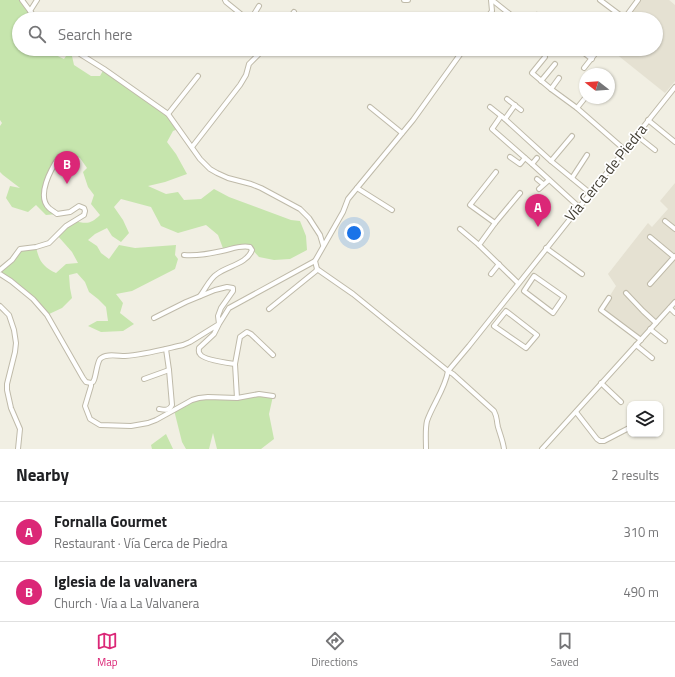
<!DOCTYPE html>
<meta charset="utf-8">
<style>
body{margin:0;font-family:"Titillium Web",sans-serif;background:#f6f6f6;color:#202124}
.controls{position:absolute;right:12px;bottom:12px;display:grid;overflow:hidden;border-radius:8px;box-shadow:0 1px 3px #0004}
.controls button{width:36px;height:36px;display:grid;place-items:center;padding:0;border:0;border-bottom:1px solid #e0e0e0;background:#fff;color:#202124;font:20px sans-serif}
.compass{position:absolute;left:579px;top:68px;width:36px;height:36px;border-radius:50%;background:#fff;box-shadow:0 1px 3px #0004;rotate:287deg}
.you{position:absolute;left:354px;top:233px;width:14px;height:14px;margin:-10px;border:3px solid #fff;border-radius:50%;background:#1a73e8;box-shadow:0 0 0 6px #1a73e833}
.badge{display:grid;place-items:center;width:26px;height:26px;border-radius:50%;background:#db2777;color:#fff;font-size:13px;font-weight:700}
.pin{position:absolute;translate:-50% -33px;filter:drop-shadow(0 1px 2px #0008)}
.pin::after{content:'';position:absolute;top:21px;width:14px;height:12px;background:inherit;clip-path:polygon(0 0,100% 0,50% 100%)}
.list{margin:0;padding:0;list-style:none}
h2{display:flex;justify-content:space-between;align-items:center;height:52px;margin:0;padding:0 16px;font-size:17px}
h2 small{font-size:13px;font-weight:400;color:#757577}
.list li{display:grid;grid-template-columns:26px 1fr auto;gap:12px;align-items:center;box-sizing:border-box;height:60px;padding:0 16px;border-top:1px solid #e0e0e0}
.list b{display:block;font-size:15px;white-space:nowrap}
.list p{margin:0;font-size:13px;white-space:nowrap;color:#757577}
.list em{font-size:13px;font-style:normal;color:#757577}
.icon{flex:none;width:22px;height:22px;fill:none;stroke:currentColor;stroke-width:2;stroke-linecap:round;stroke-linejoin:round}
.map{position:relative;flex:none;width:675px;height:449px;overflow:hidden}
.search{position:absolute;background:#fff;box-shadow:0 1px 3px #0004;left:12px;right:12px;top:12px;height:44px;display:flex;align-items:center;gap:10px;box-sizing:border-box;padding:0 14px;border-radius:22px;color:#757577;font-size:15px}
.sheet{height:172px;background:#fff}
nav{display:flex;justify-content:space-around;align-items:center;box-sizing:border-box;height:56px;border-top:1px solid #e0e0e0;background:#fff;font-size:11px;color:#757577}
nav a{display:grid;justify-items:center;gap:2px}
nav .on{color:#db2777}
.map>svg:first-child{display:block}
.residential{fill:#e5e1d2}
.green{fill:#c6e5ad}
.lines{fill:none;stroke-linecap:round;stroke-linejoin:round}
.minor-casing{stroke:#bfbaa9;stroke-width:6}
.minor{stroke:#fff;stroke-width:4}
.labels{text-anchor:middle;stroke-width:3.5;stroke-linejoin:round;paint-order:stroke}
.street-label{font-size:15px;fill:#433f34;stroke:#fff}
</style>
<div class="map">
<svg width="675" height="449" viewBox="0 0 675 449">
<rect width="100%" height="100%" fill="#f1efe3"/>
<g class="residential">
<polygon points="641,0 669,0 675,5 675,81 665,93 610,49 656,49 656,19 626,19"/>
<polygon points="675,183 675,300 641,339 601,310 616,286 608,274 648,223 652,227 668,209 660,201"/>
</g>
<g class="green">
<path d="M0,0H22L30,11L23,18V19H19V49H43L64,59L68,53L72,56L74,65L91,76H100L104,69L168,114L178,129L173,131L167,142L176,154L187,174L165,182L148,186L166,194L178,192L184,200L201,199L214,189L229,197L291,220L300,221L306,236L307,250L290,259L274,260L259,257L250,247L224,251L218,235L206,225L178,233L161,226L151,207L121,199L114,207L123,220L129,233L121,242L112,236L107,228L95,234L88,240L97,246L101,253L109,259L119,245L135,248L176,245L175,255L178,259L175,269L132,291L116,294L123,303L120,313L134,324L123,331L101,332L88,326L97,321H108L106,307L98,299L89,292L85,282L77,273L69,275L70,288L72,298L62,308L47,315L33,299L0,274V270L20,249L36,247C39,261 43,267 56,273L66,264L78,263L72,252L57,235L74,221C87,224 91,224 100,215L91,204L94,195L88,187L83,172L87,168L80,158L67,153L59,157L44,190L48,207L57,214L46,215L36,205L28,212L12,207L6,198L10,186L20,188L3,175L0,172V126L2,123L0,120Z"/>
<polygon points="259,394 273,396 269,414 274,439 261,449 217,449 213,433 209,449 186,449 182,442 174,410 192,400"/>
<polygon points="166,434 173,449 152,449 151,445"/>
</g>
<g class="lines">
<g class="minor-casing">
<g id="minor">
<polyline points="22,0 36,19"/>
<polyline points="225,0 226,2 247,19"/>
<polyline points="404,0 408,0"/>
<polyline points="492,0 516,19"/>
<polyline points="600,0 624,18"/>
<polyline points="30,11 37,0"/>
<polyline points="574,17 578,19"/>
<polyline points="251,19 259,6"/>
<polyline points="289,19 294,12"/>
<polyline points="486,19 492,11 491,0"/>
<polyline points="534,19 537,15"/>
<polyline points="624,19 638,0"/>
<polyline points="72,49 104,69 168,114 200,159 210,169 217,173 228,178 251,184 261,188 300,209 309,218 320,235 323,245"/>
<path d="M464,49L413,120L357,188L348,199L343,212L315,261L317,269L353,294L448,371L453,374L494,411C498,419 496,419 498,427C500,434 503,441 504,449"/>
<polyline points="579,49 592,59"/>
<polyline points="545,57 532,73 551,89 577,108 625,150"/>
<polyline points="584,68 599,49"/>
<polyline points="541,81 555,64"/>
<polyline points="551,89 559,78"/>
<polyline points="507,99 521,110"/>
<polyline points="370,107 402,133"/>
<polyline points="490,107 505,119 551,161 590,193"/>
<polyline points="577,108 585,98"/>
<polyline points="168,114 198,76"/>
<polyline points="501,116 492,129 532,164 579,207"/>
<polyline points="505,119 515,105"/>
<polyline points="648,120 675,142"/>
<polyline points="636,135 655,150"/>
<polyline points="192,147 240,85 246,75 249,64 264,49"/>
<polyline points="510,157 520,164 525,158"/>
<polyline points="551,161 572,136"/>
<polyline points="532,164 537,158"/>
<polyline points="572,178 587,155"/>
<polyline points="537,179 543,184"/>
<polyline points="357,188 392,210"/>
<polyline points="539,189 549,180"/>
<polyline points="665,221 675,229"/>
<polyline points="495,223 470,205 496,172"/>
<polyline points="460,229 479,245"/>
<polyline points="650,237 674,257"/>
<polyline points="546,248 582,274"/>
<path d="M184,255C197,256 209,254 222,251C232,249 240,245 250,247L252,250C247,264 227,266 217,274C210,278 205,290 200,296"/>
<path d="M0,270L12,260L20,249L36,247L49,243L66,226L84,215L85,211L84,208L79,206L70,212L57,214C55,212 51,210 49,208C36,196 51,169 59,157"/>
<polyline points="0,274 11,281 33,299 47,315 83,378 86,382 91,383"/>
<polyline points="491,274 499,264"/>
<polygon points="534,276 564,297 553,313 524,291"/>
<polyline points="518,283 479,245 495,223 520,193"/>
<polyline points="650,284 675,256"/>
<polyline points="626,293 643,311 656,323"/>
<polyline points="609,298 601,310 641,340"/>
<polyline points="0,306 9,315 14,330 16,343 15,352 7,384 7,390 11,408 20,429 18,449"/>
<polyline points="670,308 675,313"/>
<polyline points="269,309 316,271 317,269"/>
<polygon points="506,311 537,335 526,348 494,326"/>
<path d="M154,318L186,302L215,290L227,287L233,288V291L221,308L218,316L219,324L214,334L199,348C199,350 198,352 200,354C203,360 228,363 235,364L237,398L208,397L199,398L192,400L156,420L148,423L131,426L100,425L90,419L85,406L91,386V383L93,382L94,380C96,375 97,363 100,359C105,353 118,356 125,356C143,355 165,349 183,345L190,342L219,324L229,308L315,261"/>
<polyline points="650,329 665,341"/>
<polyline points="636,345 652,358"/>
<polyline points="235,364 240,337 247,332 251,334 273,355"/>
<polyline points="448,371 469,346 675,87"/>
<polyline points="144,379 169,370"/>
<polyline points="601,383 621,402"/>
<polyline points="237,398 259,394 273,396"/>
<path d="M159,409C165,410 169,411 172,405L169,370L166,349"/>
<polyline points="576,412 597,439 600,441 604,441 629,428"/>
<path d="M426,449C426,440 425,429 427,421C433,404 445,389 448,371"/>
<polyline points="542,449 675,302"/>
</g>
</g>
<use href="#minor" class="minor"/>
</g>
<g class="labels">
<g class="street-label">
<text transform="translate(606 173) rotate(-51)" y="5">Vía Cerca de Piedra</text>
</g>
</g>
</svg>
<div class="controls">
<button><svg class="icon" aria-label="layers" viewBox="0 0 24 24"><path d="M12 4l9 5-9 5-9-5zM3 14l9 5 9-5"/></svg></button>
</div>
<svg class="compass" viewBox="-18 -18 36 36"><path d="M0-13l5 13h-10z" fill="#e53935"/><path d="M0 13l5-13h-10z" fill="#757577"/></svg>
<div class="you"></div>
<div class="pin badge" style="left:538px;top:227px">A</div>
<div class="pin badge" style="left:67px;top:184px">B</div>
<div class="search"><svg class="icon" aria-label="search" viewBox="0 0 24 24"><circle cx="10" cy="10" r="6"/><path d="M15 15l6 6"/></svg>Search here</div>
</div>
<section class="sheet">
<h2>Nearby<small>2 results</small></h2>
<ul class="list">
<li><span class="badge">A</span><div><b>Fornalla Gourmet</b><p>Restaurant · Vía Cerca de Piedra</p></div><em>310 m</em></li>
<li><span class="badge">B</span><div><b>Iglesia de la valvanera</b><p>Church · Vía a La Valvanera</p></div><em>490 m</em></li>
</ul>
</section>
<nav>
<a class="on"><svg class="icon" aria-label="map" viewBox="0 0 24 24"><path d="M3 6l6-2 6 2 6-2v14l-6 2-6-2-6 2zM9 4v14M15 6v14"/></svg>Map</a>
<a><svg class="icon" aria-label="directions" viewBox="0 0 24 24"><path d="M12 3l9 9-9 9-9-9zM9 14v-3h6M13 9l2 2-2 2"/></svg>Directions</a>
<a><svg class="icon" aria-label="saved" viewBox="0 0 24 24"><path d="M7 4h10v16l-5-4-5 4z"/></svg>Saved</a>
</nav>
